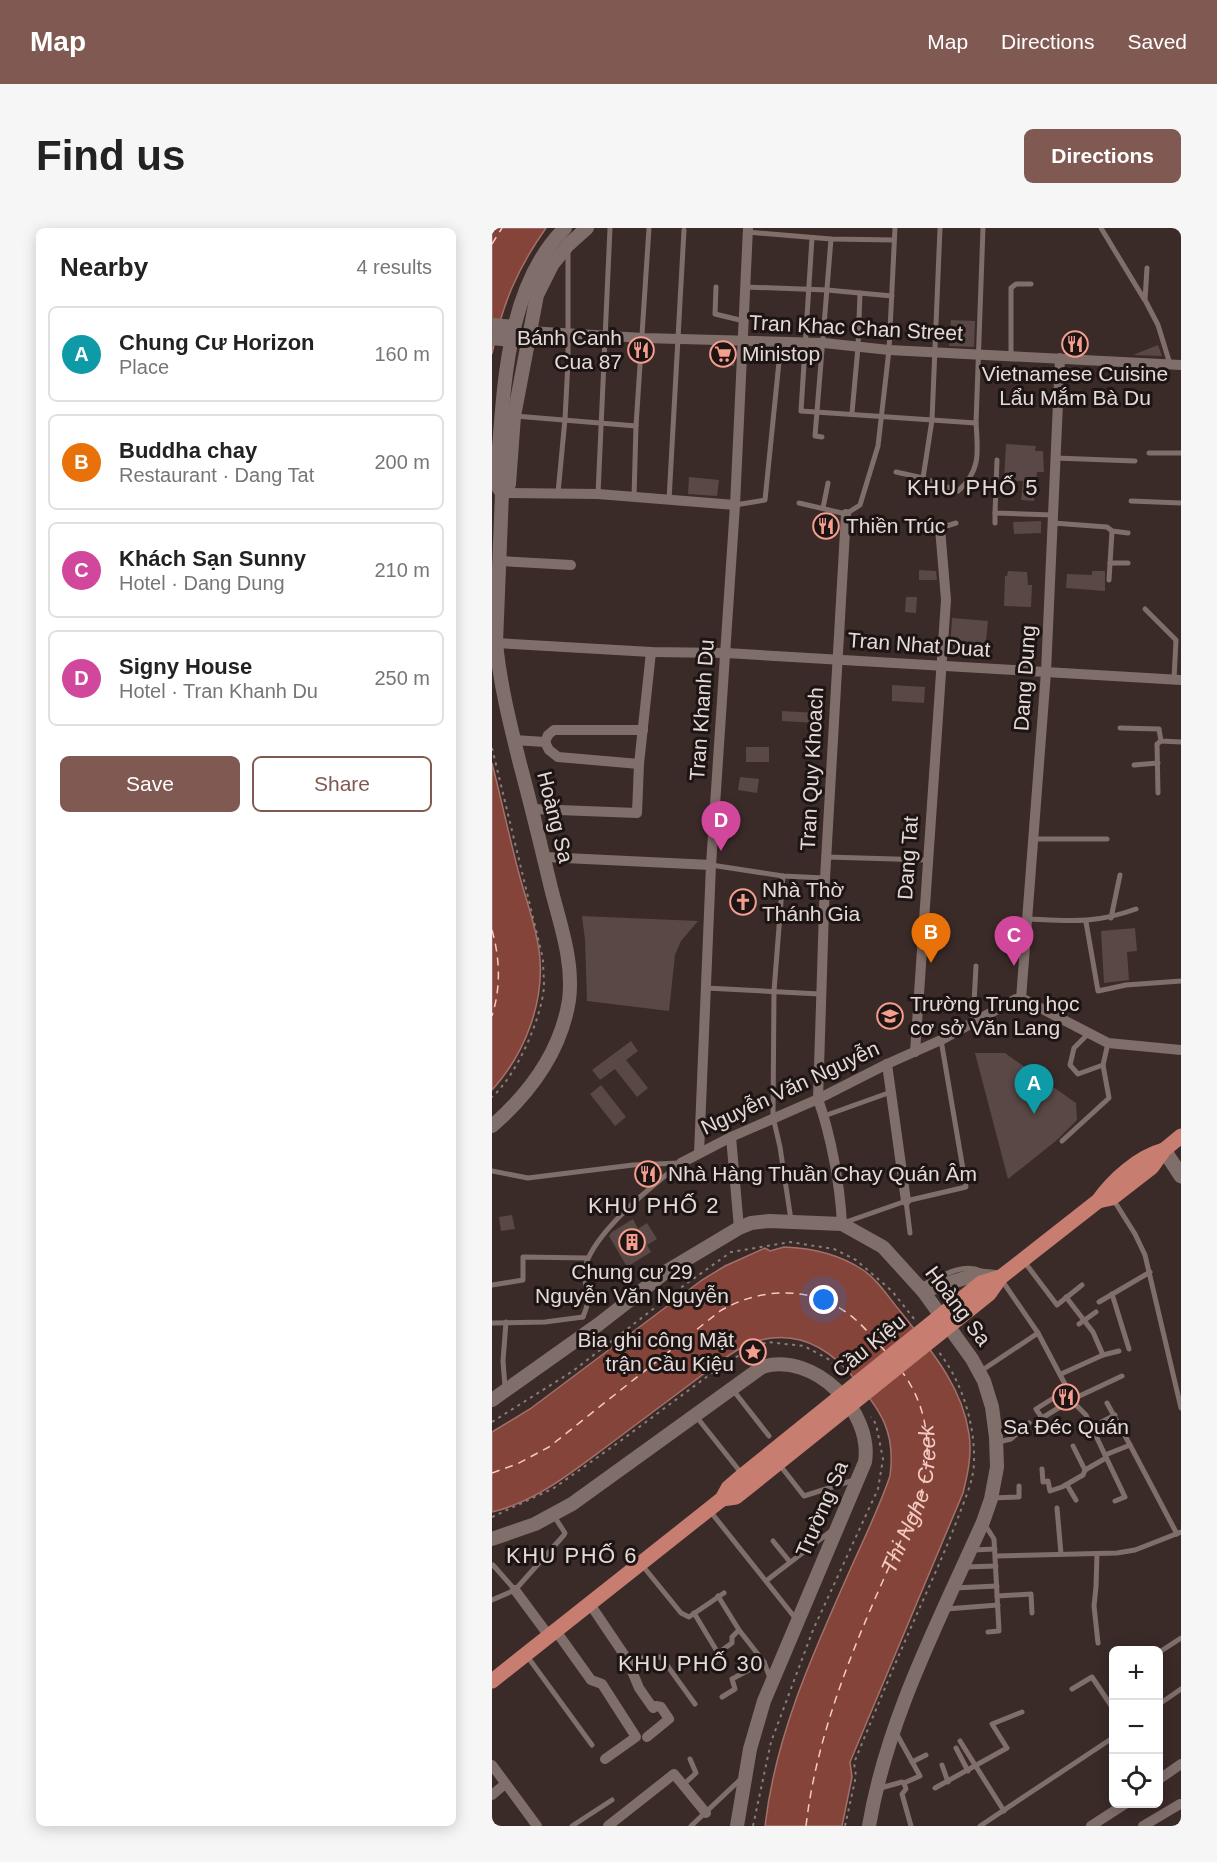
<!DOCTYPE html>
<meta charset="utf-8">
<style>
body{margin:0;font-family:Arial,sans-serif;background:#f6f6f6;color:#222}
.controls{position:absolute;right:18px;bottom:18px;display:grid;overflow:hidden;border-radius:9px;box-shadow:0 3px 15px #0003}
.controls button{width:54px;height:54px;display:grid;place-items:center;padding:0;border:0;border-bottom:2px solid #e0e0e0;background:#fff;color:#222;font:30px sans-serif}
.you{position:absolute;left:332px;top:1072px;width:21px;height:21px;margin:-15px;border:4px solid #fff;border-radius:50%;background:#1a73e8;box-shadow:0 0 0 9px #1a73e833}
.badge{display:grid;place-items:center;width:39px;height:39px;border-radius:50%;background:#815953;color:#fff;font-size:20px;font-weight:700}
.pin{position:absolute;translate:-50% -50px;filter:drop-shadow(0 2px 3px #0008)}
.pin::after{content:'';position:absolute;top:32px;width:21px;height:18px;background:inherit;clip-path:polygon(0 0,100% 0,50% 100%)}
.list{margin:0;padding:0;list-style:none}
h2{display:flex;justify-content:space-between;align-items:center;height:78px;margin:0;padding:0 24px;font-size:26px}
h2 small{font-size:20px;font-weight:400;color:#767676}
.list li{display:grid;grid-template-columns:39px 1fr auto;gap:18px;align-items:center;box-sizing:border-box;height:96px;margin:0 12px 12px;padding:0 12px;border:2px solid #e0e0e0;border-radius:9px}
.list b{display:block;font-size:22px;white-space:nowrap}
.list p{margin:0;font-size:20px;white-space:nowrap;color:#767676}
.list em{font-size:20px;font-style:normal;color:#767676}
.actions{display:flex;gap:12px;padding:18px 24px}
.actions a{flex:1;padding:14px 0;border:2px solid #815953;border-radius:9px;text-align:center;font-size:21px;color:#815953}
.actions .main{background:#815953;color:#fff}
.icon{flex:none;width:33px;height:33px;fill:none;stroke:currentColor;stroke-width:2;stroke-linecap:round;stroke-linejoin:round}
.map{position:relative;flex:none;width:689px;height:1598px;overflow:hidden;border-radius:9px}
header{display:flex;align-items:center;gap:36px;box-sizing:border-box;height:84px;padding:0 30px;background:#815953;color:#fff}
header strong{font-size:28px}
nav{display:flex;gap:33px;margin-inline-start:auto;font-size:21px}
.intro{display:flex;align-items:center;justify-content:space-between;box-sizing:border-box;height:144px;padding:0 36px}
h1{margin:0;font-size:42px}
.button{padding:15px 27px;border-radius:9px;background:#815953;color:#fff;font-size:21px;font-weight:700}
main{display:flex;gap:36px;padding:0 36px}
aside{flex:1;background:#fff;border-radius:9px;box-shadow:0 3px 15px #0003}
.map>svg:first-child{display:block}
.water{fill:#854439;stroke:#a27169;stroke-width:1.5}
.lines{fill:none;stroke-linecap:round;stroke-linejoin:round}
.ferry{stroke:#f4cac2;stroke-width:1.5;stroke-dasharray:8 6;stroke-linecap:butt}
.building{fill:#594845}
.path{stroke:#897c79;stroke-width:2;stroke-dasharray:3 4.5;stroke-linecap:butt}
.service{stroke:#806e6a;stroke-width:5}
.minor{stroke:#806e6a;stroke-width:10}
.tertiary{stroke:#806e6a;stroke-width:14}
.secondary{stroke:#806e6a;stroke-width:15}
.primary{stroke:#c77e71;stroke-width:15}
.labels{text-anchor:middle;stroke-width:6;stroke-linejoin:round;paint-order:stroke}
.street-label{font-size:21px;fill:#e5dad8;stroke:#1c1514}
.poi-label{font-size:21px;fill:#e5dad8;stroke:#1c1514;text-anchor:start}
.neighbourhood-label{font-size:22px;letter-spacing:1.5px;fill:#e5dad8;stroke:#1c1514}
.water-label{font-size:22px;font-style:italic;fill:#f4cac2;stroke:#1c1514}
</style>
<header>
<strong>Map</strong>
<nav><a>Map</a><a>Directions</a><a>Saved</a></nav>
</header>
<div class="intro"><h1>Find us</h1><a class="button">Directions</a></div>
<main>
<aside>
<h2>Nearby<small>4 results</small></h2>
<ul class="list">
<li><span class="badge" style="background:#0f9aa8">A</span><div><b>Chung Cư Horizon</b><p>Place</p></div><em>160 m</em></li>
<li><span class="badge" style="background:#e8710a">B</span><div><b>Buddha chay</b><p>Restaurant · Dang Tat</p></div><em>200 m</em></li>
<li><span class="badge" style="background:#d1479c">C</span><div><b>Khách Sạn Sunny</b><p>Hotel · Dang Dung</p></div><em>210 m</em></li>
<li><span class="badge" style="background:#d1479c">D</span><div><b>Signy House</b><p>Hotel · Tran Khanh Du</p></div><em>250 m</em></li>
</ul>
<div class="actions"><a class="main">Save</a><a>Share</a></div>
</aside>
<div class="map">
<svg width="689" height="1598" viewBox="0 0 689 1598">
<rect width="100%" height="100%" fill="#3a2b28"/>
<g class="water">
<path d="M0,0H54C25,41 10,77 0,126Z"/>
<path d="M0,535C9,571 17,607 26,642C33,669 43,695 47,722C54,772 33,826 0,862Z"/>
<path d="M292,1019C320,1020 347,1026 371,1042C386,1052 396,1069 408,1083C437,1120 470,1157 477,1206C480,1226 476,1245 471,1265L358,1534L360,1549L350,1598H273C284,1503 324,1419 362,1333C375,1305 388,1277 398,1248C404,1204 389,1183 362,1150C342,1126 314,1106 280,1110C250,1113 225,1136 201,1154C172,1176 143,1197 114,1219C79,1245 43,1274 0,1284V1204L38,1181L210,1052L233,1038L273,1020L278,1023Z"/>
</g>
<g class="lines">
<g class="ferry">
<polyline points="0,16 10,0"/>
<path d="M0,702C8,731 9,759 0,788"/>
<path d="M0,1245L25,1236L57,1219L228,1083C271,1058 324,1057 364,1092C374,1101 383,1112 393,1123"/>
<path id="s1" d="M314,1598C327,1484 381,1376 427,1272C441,1228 438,1183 411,1145"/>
</g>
</g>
<g class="building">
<polygon points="459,92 483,93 482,119 457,118"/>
<polygon points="666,117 670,128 641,127"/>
<polygon points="218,119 243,121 242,138 224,137 224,130 217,130"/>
<polygon points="514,216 544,218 543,223 551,223 552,244 545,244 542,273 529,272 531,253 512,252"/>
<polygon points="197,249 227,252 225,268 196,266"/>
<polygon points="549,293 549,305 522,306 521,294"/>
<polygon points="427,342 444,343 445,352 427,352"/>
<polygon points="516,343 535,344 536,357 540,357 539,379 512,378 513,348 515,348"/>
<polygon points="600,343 613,343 613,363 574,360 575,346 600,347"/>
<polygon points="414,369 425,369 424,385 413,384"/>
<polygon points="460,390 496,393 493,423 458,421"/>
<polygon points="400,457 433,459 432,475 400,473"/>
<polygon points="290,483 325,485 325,495 290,493"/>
<rect x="254" y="519" width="23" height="15"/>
<polygon points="248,549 267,551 265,565 246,562"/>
<polygon points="90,688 206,693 189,713 183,727 177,783 95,773 93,712"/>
<polygon points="643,700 645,723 635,724 637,752 612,755 609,703"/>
<polygon points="139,813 146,823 134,832 156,860 145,869 123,841 108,852 100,842"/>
<polygon points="483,825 513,825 584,875 585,892 565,912 516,951"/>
<polygon points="109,857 134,889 123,898 98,866"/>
<polygon points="20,987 23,1001 9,1003 7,989"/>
<polygon points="141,991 146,1001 155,995 165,1011 155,1017 159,1024 135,1039 117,1008 120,1004"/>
</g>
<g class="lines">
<g class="path">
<path d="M0,520L51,731C51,740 52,750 52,759C49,792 24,848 0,869"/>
<polyline points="0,1194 81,1143 187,1061 239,1024 298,1014 342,1021 364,1032 400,1063 423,1092"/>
<polyline points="0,1289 62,1260 127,1214 236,1133 275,1114 312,1118 338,1132 350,1148"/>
<polyline points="261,1598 279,1514 321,1402 386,1261 391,1231 384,1196 379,1189"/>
<path d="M353,1598L364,1548L362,1535C380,1491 398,1447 417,1404C434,1365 452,1327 467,1287C473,1271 482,1251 482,1234C483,1196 470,1153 446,1123"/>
</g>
<g class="service">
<polyline points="609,0 652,71"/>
<polyline points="255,4 339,11 402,12"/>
<polyline points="320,10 309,183 484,195 491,0"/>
<polyline points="655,40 653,72 666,97 678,136"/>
<polyline points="224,59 223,86 252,93"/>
<polyline points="253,59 335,62 400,68"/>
<polyline points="519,128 519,60 524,56 539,56"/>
<polyline points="360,185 366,119 368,65"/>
<polyline points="23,188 144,198"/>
<polyline points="330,209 323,208 339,11"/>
<polyline points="657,225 689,225"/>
<polyline points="563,230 643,233"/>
<polyline points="505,232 503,285 561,287"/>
<path d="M404,244L431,250L466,263C489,243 486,224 484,195"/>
<polyline points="431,250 440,192 448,0"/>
<polyline points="66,265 73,191 76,134 76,21"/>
<polyline points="106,266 118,0"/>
<polyline points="142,269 144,198 157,0"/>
<polyline points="177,272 192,2"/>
<polyline points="639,273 689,275"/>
<polyline points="307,275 354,286 368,277 386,218 397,122 403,0"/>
<polyline points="243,277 273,272 289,114"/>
<polyline points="331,280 336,255"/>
<polyline points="503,295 503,285"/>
<polyline points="561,295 615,299 620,303 636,305"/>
<polyline points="448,300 464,295"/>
<polyline points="618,335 636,335"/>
<polyline points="617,352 620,303"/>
<polyline points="653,381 684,412 682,451"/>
<polyline points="628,500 667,501 669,513 689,514"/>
<polyline points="642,537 666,535"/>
<polyline points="666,565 665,516 669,513"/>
<polyline points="541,611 615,611"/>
<polyline points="335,629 436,632"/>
<polyline points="219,637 291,648 333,650"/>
<polyline points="291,648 282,763 281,889 288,919 299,992"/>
<polyline points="619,690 628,647"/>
<path d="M536,691C579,693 602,696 644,681"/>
<polyline points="594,694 606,763 634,757 689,753"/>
<polyline points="214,760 328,766"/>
<polyline points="481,793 484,738"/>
<polyline points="597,805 582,820 578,837 586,846 611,837 616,815"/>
<polyline points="332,888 399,864"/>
<polyline points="570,913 617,870 611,837"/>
<polyline points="0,943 36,950 141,937 187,935"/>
<polyline points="621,971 643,1006 653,1027 689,1180"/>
<polyline points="414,973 418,1005"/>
<polyline points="354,994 414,973 474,959 449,812"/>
<polyline points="531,1032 565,1077 590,1057"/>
<polyline points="509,1051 546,1105 584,1177 594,1187 633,1269 623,1273"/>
<polyline points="0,1057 31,1052 31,1029 96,1030"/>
<path d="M428,1058C447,1050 469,1034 489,1043"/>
<polyline points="620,1066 637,1121"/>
<polyline points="574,1069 601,1104 611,1127"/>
<polyline points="607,1074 658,1044"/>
<path d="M91,1089C93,1083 96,1077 96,1071C96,1061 90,1049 93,1039C103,1003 160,958 189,935"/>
<polyline points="0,1095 53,1094 91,1089"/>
<polyline points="587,1096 604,1084"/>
<polyline points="489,1143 546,1105"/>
<polyline points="569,1146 611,1127 627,1123"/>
<polyline points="13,1159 11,1133 14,1094"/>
<polyline points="576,1161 544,1181 550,1190 581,1171 630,1148"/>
<polyline points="241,1162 277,1208"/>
<polyline points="615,1175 638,1217"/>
<polyline points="203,1187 250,1246"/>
<polyline points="600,1199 623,1187"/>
<polyline points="506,1214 519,1211 537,1195"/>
<polyline points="581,1218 593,1242"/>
<polyline points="613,1227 638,1217 685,1306"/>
<polyline points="287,1236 312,1268 362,1252"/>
<polyline points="550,1241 551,1254 556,1253 558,1263 570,1259 591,1247 593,1242 614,1230"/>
<polyline points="575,1257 584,1272"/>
<polyline points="500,1270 527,1269 527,1258"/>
<polyline points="565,1280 569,1326"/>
<polyline points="218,1283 304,1391"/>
<polyline points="493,1297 502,1311 507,1403 496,1404"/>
<polyline points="281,1313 298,1334"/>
<polyline points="481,1322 503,1321"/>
<polyline points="605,1326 604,1359 602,1378 606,1415"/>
<polyline points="504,1328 625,1325 643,1322 689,1304"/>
<polyline points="1,1337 23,1362"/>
<polyline points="150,1337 189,1385 197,1389 232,1365"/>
<polyline points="473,1339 504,1338"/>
<polyline points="274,1353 339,1303"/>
<polyline points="462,1360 505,1358"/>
<polyline points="226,1368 247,1402 272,1434 278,1450"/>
<polyline points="505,1368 539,1366 540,1385"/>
<polyline points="0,1372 23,1362 72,1307 73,1305 62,1288"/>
<polyline points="454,1381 506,1377"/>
<polyline points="202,1385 226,1425 240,1415 240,1409 247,1402"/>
<polyline points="669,1423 689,1410"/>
<polyline points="35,1428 100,1517"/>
<polyline points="135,1431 169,1429 203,1476"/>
<polyline points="580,1461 600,1449 622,1482"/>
<polyline points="230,1469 243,1461 240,1451 272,1434"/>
<polyline points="666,1477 689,1461"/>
<polyline points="403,1503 428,1548 412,1555 414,1561 410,1566 419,1598"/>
<polyline points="468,1513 512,1583"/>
<polyline points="464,1520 476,1543"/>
<polyline points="420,1534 434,1527"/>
<polyline points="450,1537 456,1554"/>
<polyline points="191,1557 204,1545 198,1531"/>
<polyline points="443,1560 515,1520 500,1496 530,1484"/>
<polyline points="385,1561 410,1554 412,1555"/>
<polyline points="80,1598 120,1572"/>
<polyline points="199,1598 250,1550"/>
<polyline points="488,1598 622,1509"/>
</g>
<g class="minor">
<polyline points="37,103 151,110 332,115 397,122 689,137"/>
<polyline points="10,265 106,266 243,277"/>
<polyline points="7,333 79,337"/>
<polyline points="4,415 159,424 234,425 689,452"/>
<polyline points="22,512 53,514 57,522 66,529 147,536"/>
<polyline points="53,514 56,507 62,502 151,502"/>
<polyline points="40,581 145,585 147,536 159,424"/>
<polyline points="52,629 219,637"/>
<polyline points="529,771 554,444 568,130"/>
<polyline points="423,824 454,372 448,300"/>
<polyline points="395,836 414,973"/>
<polyline points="239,909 247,1000"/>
<polyline points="207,925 219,637 243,277 256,0"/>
<polyline points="189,935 239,909 326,871 395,836 449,812 524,771 533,772 616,815 689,822"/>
<path d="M350,996C348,956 339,908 326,871L333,650L354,286"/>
<polyline points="23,1362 57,1408"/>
<polyline points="98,1376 135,1431 147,1460 161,1480 164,1478 169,1479 177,1491 155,1509"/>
<polyline points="64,1403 99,1452 110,1456 144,1509 113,1531"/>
<polyline points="0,1537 45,1598"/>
<polyline points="666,1552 689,1536"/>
<polyline points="0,1567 13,1556"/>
<polyline points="116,1598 182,1546 214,1585"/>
<polyline points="599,1598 633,1576"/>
<polyline points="651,1598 688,1576"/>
</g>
<g class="tertiary">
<polyline points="0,97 22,99"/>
<polyline points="0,110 19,112"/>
<polyline points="10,265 17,256 22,188 45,67 60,37 76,17 95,0"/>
<path d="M0,898C38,865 69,823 77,772C82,734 68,696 59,660C49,618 39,577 28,536C18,496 8,456 4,415L10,265L4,256C12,173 10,62 73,0"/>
<polyline points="431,1063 483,1047 504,1049"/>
<path d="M0,1172L107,1096L175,1043L247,1000L259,995L277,993L350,996L391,1019L431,1063L480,1131L492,1153L500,1179L504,1209L505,1239L499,1271L491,1294C447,1393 395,1491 377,1598"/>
<path d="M0,1311L43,1296L80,1276L270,1139C322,1123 381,1183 373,1234L272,1473L258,1521L245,1598"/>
</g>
<polyline class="secondary" points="672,922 689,948"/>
<g class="primary">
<polyline points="606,973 620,970 660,939 672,922 689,908"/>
<path d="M230,1271L244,1269L497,1066L509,1049L606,973C621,952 646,929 672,922"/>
<polyline points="0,1453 230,1271 236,1260 251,1247 489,1055 509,1049"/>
</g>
</g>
<defs>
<g id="restaurant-ring" transform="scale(1.35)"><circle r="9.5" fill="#1c1514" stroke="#f59d8e" stroke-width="1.5"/><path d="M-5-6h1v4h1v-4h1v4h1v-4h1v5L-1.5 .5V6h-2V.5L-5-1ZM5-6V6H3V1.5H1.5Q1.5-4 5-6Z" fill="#f59d8e"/></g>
<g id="supermarket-ring" transform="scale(1.35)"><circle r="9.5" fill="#1c1514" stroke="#f59d8e" stroke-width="1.5"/><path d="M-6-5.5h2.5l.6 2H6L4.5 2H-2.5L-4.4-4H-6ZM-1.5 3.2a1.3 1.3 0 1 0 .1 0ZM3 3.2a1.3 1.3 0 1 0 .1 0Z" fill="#f59d8e"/></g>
<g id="church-ring" transform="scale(1.35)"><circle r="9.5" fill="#1c1514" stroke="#f59d8e" stroke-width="1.5"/><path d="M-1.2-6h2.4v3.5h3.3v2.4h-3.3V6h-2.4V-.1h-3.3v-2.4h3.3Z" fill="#f59d8e"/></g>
<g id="school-ring" transform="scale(1.35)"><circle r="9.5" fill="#1c1514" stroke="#f59d8e" stroke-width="1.5"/><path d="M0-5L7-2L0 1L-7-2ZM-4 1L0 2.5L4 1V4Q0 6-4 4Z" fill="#f59d8e"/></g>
<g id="building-ring" transform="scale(1.35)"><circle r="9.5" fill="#1c1514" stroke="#f59d8e" stroke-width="1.5"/><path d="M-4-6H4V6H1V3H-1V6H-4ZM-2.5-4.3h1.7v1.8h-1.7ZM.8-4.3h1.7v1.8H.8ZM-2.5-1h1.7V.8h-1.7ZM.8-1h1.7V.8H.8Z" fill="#f59d8e"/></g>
<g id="sight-ring" transform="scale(1.35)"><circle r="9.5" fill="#1c1514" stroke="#f59d8e" stroke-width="1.5"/><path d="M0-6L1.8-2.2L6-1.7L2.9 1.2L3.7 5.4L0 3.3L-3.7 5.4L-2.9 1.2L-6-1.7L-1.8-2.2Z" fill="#f59d8e"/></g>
</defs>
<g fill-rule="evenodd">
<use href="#restaurant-ring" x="583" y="116"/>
<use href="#restaurant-ring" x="149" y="122"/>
<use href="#supermarket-ring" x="231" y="126"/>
<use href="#restaurant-ring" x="334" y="298"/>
<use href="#church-ring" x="251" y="674"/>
<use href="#school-ring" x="398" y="788"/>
<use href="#restaurant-ring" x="156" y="946"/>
<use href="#building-ring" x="140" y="1014"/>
<use href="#sight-ring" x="261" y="1124"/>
<use href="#restaurant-ring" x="574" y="1169"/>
</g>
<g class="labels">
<g class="street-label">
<text transform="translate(364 100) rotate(3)" y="7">Tran Khac Chan Street</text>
<text transform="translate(427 417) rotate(4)" y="7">Tran Nhat Duat</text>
<text transform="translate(533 450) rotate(-86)" y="7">Dang Dung</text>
<text transform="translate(210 482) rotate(-86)" y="7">Tran Khanh Du</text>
<text transform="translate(320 541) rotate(-87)" y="7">Tran Quy Khoach</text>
<text transform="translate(63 589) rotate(76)" y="7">Hoàng Sa</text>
<text transform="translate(416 630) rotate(-86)" y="7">Dang Tat</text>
<text transform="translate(298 860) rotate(-25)" y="7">Nguyễn Văn Nguyễn</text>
<text transform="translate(466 1078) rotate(53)" y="7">Hoàng Sa</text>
<text transform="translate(377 1118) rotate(-39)" y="7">Cầu Kiệu</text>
<text transform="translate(330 1281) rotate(-67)" y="7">Trường Sa</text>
</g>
<g class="poi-label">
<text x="130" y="117" text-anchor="end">Bánh Canh<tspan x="130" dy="24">Cua 87</tspan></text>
<text x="250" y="133">Ministop</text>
<text x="583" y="153" text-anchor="middle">Vietnamese Cuisine<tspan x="583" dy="24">Lẩu Mắm Bà Du</tspan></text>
<text x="354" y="305">Thiền Trúc</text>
<text x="270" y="669">Nhà Thờ<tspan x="270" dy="24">Thánh Gia</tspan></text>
<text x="418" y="783">Trường Trung học<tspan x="418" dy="24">cơ sở Văn Lang</tspan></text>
<text x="176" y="953">Nhà Hàng Thuần Chay Quán Âm</text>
<text x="140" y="1051" text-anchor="middle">Chung cư 29<tspan x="140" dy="24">Nguyễn Văn Nguyễn</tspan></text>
<text x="242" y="1119" text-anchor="end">Bia ghi công Mặt<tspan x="242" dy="24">trận Cầu Kiệu</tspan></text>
<text x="574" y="1206" text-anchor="middle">Sa Đéc Quán</text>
</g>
<g class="neighbourhood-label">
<text x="481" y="267">KHU PHỐ 5</text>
<text x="162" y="985">KHU PHỐ 2</text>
<text x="80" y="1335">KHU PHỐ 6</text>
<text x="199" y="1443">KHU PHỐ 30</text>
</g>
<g class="water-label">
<text dy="8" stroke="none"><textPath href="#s1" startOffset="345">Thi Nghe Creek</textPath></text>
</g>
</g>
</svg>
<div class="controls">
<button>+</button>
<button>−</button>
<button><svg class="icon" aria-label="locate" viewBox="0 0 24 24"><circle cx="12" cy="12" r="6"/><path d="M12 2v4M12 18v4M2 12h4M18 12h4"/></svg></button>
</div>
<div class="you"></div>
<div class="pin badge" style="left:542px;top:886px;background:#0f9aa8">A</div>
<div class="pin badge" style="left:439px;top:735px;background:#e8710a">B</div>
<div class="pin badge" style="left:522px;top:738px;background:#d1479c">C</div>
<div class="pin badge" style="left:229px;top:623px;background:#d1479c">D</div>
</div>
</main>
